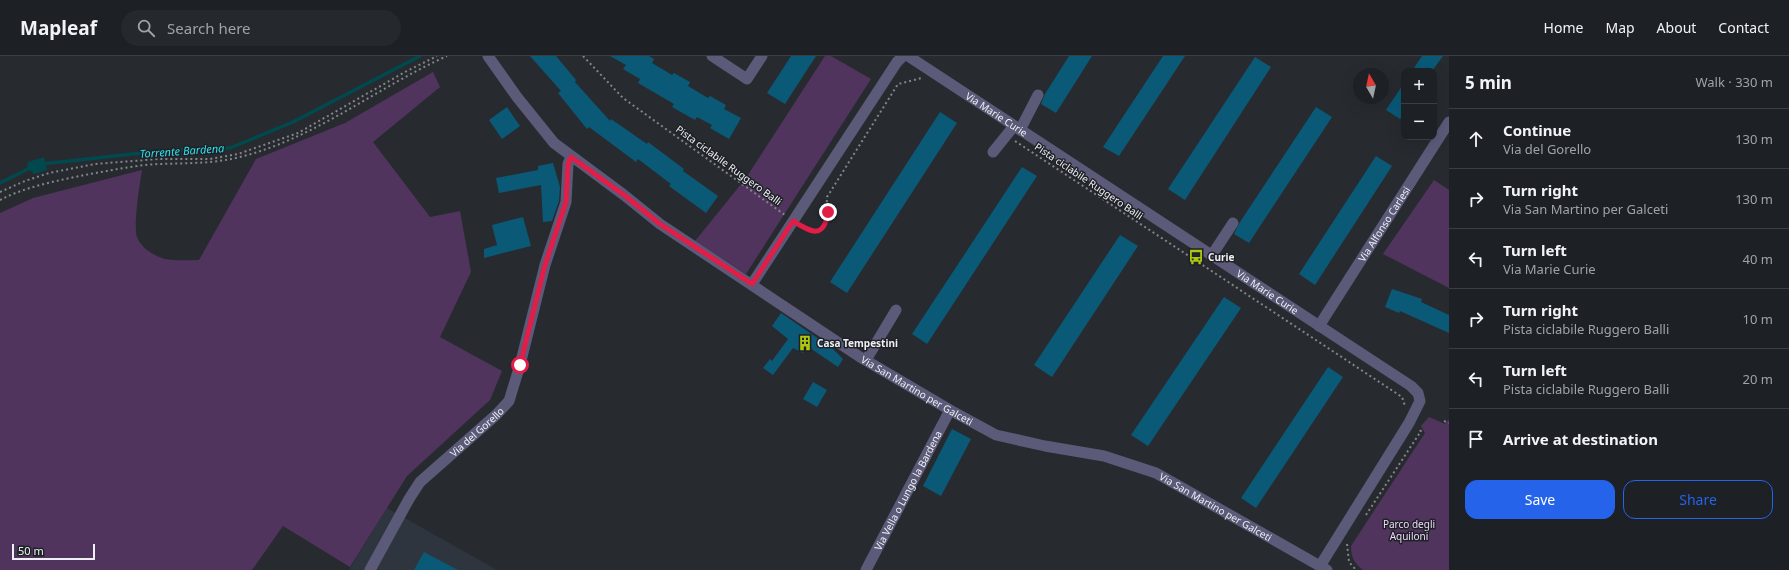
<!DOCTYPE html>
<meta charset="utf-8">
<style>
body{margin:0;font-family:"Noto Sans",sans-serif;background:#25282c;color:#f1f3f6}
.controls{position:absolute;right:12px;top:12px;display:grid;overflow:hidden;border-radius:8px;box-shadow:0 4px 16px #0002}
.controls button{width:36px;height:36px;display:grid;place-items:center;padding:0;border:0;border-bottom:1px solid #3b3e41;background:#1d2024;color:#f1f3f6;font:20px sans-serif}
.compass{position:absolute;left:1353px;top:12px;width:36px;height:36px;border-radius:50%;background:#1d2024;box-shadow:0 4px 16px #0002;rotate:351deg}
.scale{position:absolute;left:12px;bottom:10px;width:83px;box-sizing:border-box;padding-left:4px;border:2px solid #eef0f4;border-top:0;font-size:11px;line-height:14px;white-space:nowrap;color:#eef0f4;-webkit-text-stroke:3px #1e2126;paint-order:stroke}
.stop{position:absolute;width:12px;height:12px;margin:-9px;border:3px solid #e11d48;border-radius:50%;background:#fff}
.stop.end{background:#e11d48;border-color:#fff;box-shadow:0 1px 4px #0008}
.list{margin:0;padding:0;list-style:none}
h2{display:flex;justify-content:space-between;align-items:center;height:52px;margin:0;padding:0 16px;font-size:17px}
h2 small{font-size:13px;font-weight:400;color:#a0a3a6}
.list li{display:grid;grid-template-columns:26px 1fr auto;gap:12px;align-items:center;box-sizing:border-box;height:60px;padding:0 16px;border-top:1px solid #3b3e41}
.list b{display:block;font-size:15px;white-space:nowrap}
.list p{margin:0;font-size:13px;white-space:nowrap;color:#a0a3a6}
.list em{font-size:13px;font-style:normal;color:#a0a3a6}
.actions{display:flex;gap:8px;padding:12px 16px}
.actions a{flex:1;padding:9px 0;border:1px solid #2563eb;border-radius:12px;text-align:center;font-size:14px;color:#2563eb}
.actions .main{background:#2563eb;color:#fff}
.icon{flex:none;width:22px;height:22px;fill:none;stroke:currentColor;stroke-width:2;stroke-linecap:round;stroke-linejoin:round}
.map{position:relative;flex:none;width:1449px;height:514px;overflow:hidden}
header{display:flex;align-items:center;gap:24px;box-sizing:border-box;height:56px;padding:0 20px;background:#1d2024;border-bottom:1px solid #3b3e41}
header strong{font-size:19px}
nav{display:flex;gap:22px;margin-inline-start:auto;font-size:14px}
.search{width:280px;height:36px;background:#25282c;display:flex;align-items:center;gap:10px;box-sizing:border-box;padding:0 14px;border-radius:22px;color:#a0a3a6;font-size:15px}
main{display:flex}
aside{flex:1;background:#1d2024}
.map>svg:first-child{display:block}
.built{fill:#2e353f}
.green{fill:#50345d}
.water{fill:#00494e}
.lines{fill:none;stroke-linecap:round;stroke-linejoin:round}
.stream{stroke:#00494e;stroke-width:3.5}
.building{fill:#0a5977}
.path{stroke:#82858a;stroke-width:2;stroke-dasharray:2 3;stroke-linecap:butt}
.street{stroke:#5b5a78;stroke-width:11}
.route{stroke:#e11d48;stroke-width:5}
.labels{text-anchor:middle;stroke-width:3;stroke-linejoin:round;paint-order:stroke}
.street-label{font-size:10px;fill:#eef0f4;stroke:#1e2126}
.poi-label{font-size:10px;font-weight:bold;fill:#eef0f4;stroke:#1e2126;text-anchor:start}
.park-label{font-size:10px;fill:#f0d8fc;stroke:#1e2126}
.water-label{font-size:11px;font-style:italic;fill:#2de2ef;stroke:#1e2126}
</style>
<header>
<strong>Mapleaf</strong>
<div class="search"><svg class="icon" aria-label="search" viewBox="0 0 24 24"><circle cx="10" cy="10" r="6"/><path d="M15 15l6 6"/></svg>Search here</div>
<nav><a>Home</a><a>Map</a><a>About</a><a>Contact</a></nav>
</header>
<main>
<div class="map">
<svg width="1449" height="514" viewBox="0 0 1449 514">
<rect width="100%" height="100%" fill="#272b30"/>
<polygon class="built" points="387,452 497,514 349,514"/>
<g class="green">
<polygon points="825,0 831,0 871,23 746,218 695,185 746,122"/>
<path d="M433,16L440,31L373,86L430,161L460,155L471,216L440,281L502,315L490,344L407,420L350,511L283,470L252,514H0V157L33,142L142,114C140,127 133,169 137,181C141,192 154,200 165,203C175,205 188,204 199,204L256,103L345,67Z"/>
<polygon points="1434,124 1449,134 1449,232 1383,198"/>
<path d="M1429,361L1445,368L1449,363V514H1363C1354,507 1351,501 1351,490L1425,377L1421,370Z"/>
</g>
<polygon class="water" points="44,101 47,114 34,118 27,112 28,106"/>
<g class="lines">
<g class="stream">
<polyline points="42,108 160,95 230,92 293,66 420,0"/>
<polyline points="0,127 30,112"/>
</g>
</g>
<g class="building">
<polygon points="530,0 556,0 576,24 575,26 610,65 611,63 647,88 648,86 684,113 683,115 718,140 706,157 669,130 671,128 638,103 636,106 589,71 587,73 558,37 561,35"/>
<polygon points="610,0 649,0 654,3 652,7 672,19 674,17 690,26 688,30 708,42 710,40 726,49 724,53 741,62 729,83 710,72 712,69 697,61 695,64 672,51 674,48 638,27 640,23 623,13 626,9"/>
<polygon points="791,0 816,0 785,48 767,37"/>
<polygon points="1069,0 1092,0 1056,57 1041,48 1045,38"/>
<polygon points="1163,0 1185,0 1119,100 1103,91"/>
<polygon points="1422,0 1443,0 1432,15 1412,15"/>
<polygon points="1255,1 1271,11 1185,144 1168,133"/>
<polygon points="1404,27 1404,57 1400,63 1386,54"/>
<polygon points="507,51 520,70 502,83 489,64"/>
<polygon points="1316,51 1332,61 1249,187 1234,178 1240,166"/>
<polygon points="940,56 957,67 847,237 830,226"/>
<polygon points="1376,100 1392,110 1315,229 1299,218"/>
<polygon points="553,107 560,131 559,145 552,165 543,166 541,129 499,137 496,122 538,114 538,110"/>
<polygon points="1022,111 1037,120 927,288 912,278"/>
<polygon points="523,161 531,190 484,202 484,193 497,189 492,169"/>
<polygon points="1120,179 1138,190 1052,321 1034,309"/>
<polygon points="1392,233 1422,243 1421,246 1449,259 1449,277 1400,255 1399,257 1385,251"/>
<polygon points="1224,241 1241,252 1148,390 1131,379"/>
<polygon points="781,257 832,292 843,303 838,311 807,290 803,297 793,292 773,319 763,312 770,303 772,305 788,283 772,270"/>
<polygon points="1328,311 1343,321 1256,452 1241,442"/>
<polygon points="813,326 827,334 817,351 803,343"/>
<polygon points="952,373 971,383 941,440 923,430"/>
<polygon points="424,496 458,514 414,514"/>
</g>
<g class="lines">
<g class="path">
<polyline points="583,0 623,42 785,159"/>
<polyline points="1015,85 1402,341 1405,350"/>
<polyline points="0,136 25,125 49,117 95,108 158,103 210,103 238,98 298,77 405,16 437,0"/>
<path d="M0,144C27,130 60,124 90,118C113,114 136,109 159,108C186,107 213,108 240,101C316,82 376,32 447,0"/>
<polyline points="802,171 814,176 821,174 826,168 827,141 898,28 922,22"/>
<polyline points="1444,365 1449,367"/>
<polyline points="1366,459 1421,375 1417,373"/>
<polyline points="1347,488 1349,506 1356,514"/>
</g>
<g class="street">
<path id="s1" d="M488,0L517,41L554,87L624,139L660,168L860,301L950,354L996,379L1045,390L1104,400L1156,417L1327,514"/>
<polyline points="712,0 747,23 762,0"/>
<path id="s2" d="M908,0L1411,330L1418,337L1420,345L1409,367L1320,510"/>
<polyline points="1020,74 1038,39"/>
<polyline points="993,96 1014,70"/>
<polyline points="1212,199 1233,167"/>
<polyline points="752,228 897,6 903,0"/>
<path id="s3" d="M1319,270L1449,66"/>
<polyline points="866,304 896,254"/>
<path id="s4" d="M370,514L409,443L420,426L496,359L509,345L520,309L545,209L566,146L568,108L571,101"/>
<path id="s5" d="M866,514L950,354"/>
</g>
</g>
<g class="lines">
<path class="route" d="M520,309L545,209L566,146L568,108L571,101L624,139L660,168L752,228L793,165C811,176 824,184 828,156"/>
</g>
<defs>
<g id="bus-bare" transform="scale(1.2)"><path d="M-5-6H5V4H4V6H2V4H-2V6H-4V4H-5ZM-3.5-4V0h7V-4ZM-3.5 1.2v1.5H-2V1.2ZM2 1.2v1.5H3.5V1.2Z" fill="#adc60e" stroke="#1e2126" stroke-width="2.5" paint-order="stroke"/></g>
<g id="building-bare" transform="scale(1.2)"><path d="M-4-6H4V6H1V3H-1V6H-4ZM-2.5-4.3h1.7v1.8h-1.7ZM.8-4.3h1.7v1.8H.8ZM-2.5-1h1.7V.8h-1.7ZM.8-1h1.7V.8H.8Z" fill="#adc60e" stroke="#1e2126" stroke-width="2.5" paint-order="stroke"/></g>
</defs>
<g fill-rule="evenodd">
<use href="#bus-bare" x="1196" y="201"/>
<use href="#building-bare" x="805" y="287"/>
</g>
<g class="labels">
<g class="street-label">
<text dy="4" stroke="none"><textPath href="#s2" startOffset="106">Via Marie Curie</textPath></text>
<text transform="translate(729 109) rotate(36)" y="4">Pista ciclabile Ruggero Balli</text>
<text transform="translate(1089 125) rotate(34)" y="4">Pista ciclabile Ruggero Balli</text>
<text dy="4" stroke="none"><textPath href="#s3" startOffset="121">Via Alfonso Carlesi</textPath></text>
<text dy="4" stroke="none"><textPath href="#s2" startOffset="430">Via Marie Curie</textPath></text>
<text dy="4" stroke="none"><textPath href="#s1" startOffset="549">Via San Martino per Galceti</textPath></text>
<text dy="4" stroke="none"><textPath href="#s4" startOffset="177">Via del Gorello</textPath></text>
<text dy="4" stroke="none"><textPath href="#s5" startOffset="90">Via Vella o Lungo la Bardena</textPath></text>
<text dy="4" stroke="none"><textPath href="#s1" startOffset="873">Via San Martino per Galceti</textPath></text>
</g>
<g class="poi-label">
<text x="1208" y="205">Curie</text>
<text x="817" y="291">Casa Tempestini</text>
</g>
<g class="park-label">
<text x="1409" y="472">Parco degli<tspan x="1409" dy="12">Aquiloni</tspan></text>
</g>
<g class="water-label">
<text transform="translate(182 95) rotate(-4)" y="4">Torrente Bardena</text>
</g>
</g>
</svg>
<div class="controls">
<button>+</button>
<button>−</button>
</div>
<svg class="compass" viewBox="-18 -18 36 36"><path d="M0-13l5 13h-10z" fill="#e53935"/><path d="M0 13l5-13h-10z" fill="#a0a3a6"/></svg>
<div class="scale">50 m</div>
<div class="stop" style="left:520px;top:309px"></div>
<div class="stop end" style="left:828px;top:156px"></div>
</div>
<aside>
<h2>5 min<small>Walk · 330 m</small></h2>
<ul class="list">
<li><svg class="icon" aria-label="ahead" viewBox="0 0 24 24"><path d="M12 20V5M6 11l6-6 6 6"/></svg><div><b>Continue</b><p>Via del Gorello</p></div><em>130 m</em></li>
<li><svg class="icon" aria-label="right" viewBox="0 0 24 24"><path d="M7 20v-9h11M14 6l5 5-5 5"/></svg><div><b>Turn right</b><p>Via San Martino per Galceti</p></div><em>130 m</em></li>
<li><svg class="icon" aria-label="left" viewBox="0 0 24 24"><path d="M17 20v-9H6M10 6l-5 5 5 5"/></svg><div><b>Turn left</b><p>Via Marie Curie</p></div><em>40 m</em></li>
<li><svg class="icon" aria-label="right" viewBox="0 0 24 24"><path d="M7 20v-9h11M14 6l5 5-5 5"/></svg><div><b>Turn right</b><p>Pista ciclabile Ruggero Balli</p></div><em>10 m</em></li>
<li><svg class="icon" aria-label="left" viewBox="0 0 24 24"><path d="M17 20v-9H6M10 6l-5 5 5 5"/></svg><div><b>Turn left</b><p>Pista ciclabile Ruggero Balli</p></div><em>20 m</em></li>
<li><svg class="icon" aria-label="arrive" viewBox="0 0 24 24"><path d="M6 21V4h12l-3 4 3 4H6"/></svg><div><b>Arrive at destination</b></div></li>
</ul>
<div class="actions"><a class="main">Save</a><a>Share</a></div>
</aside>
</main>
